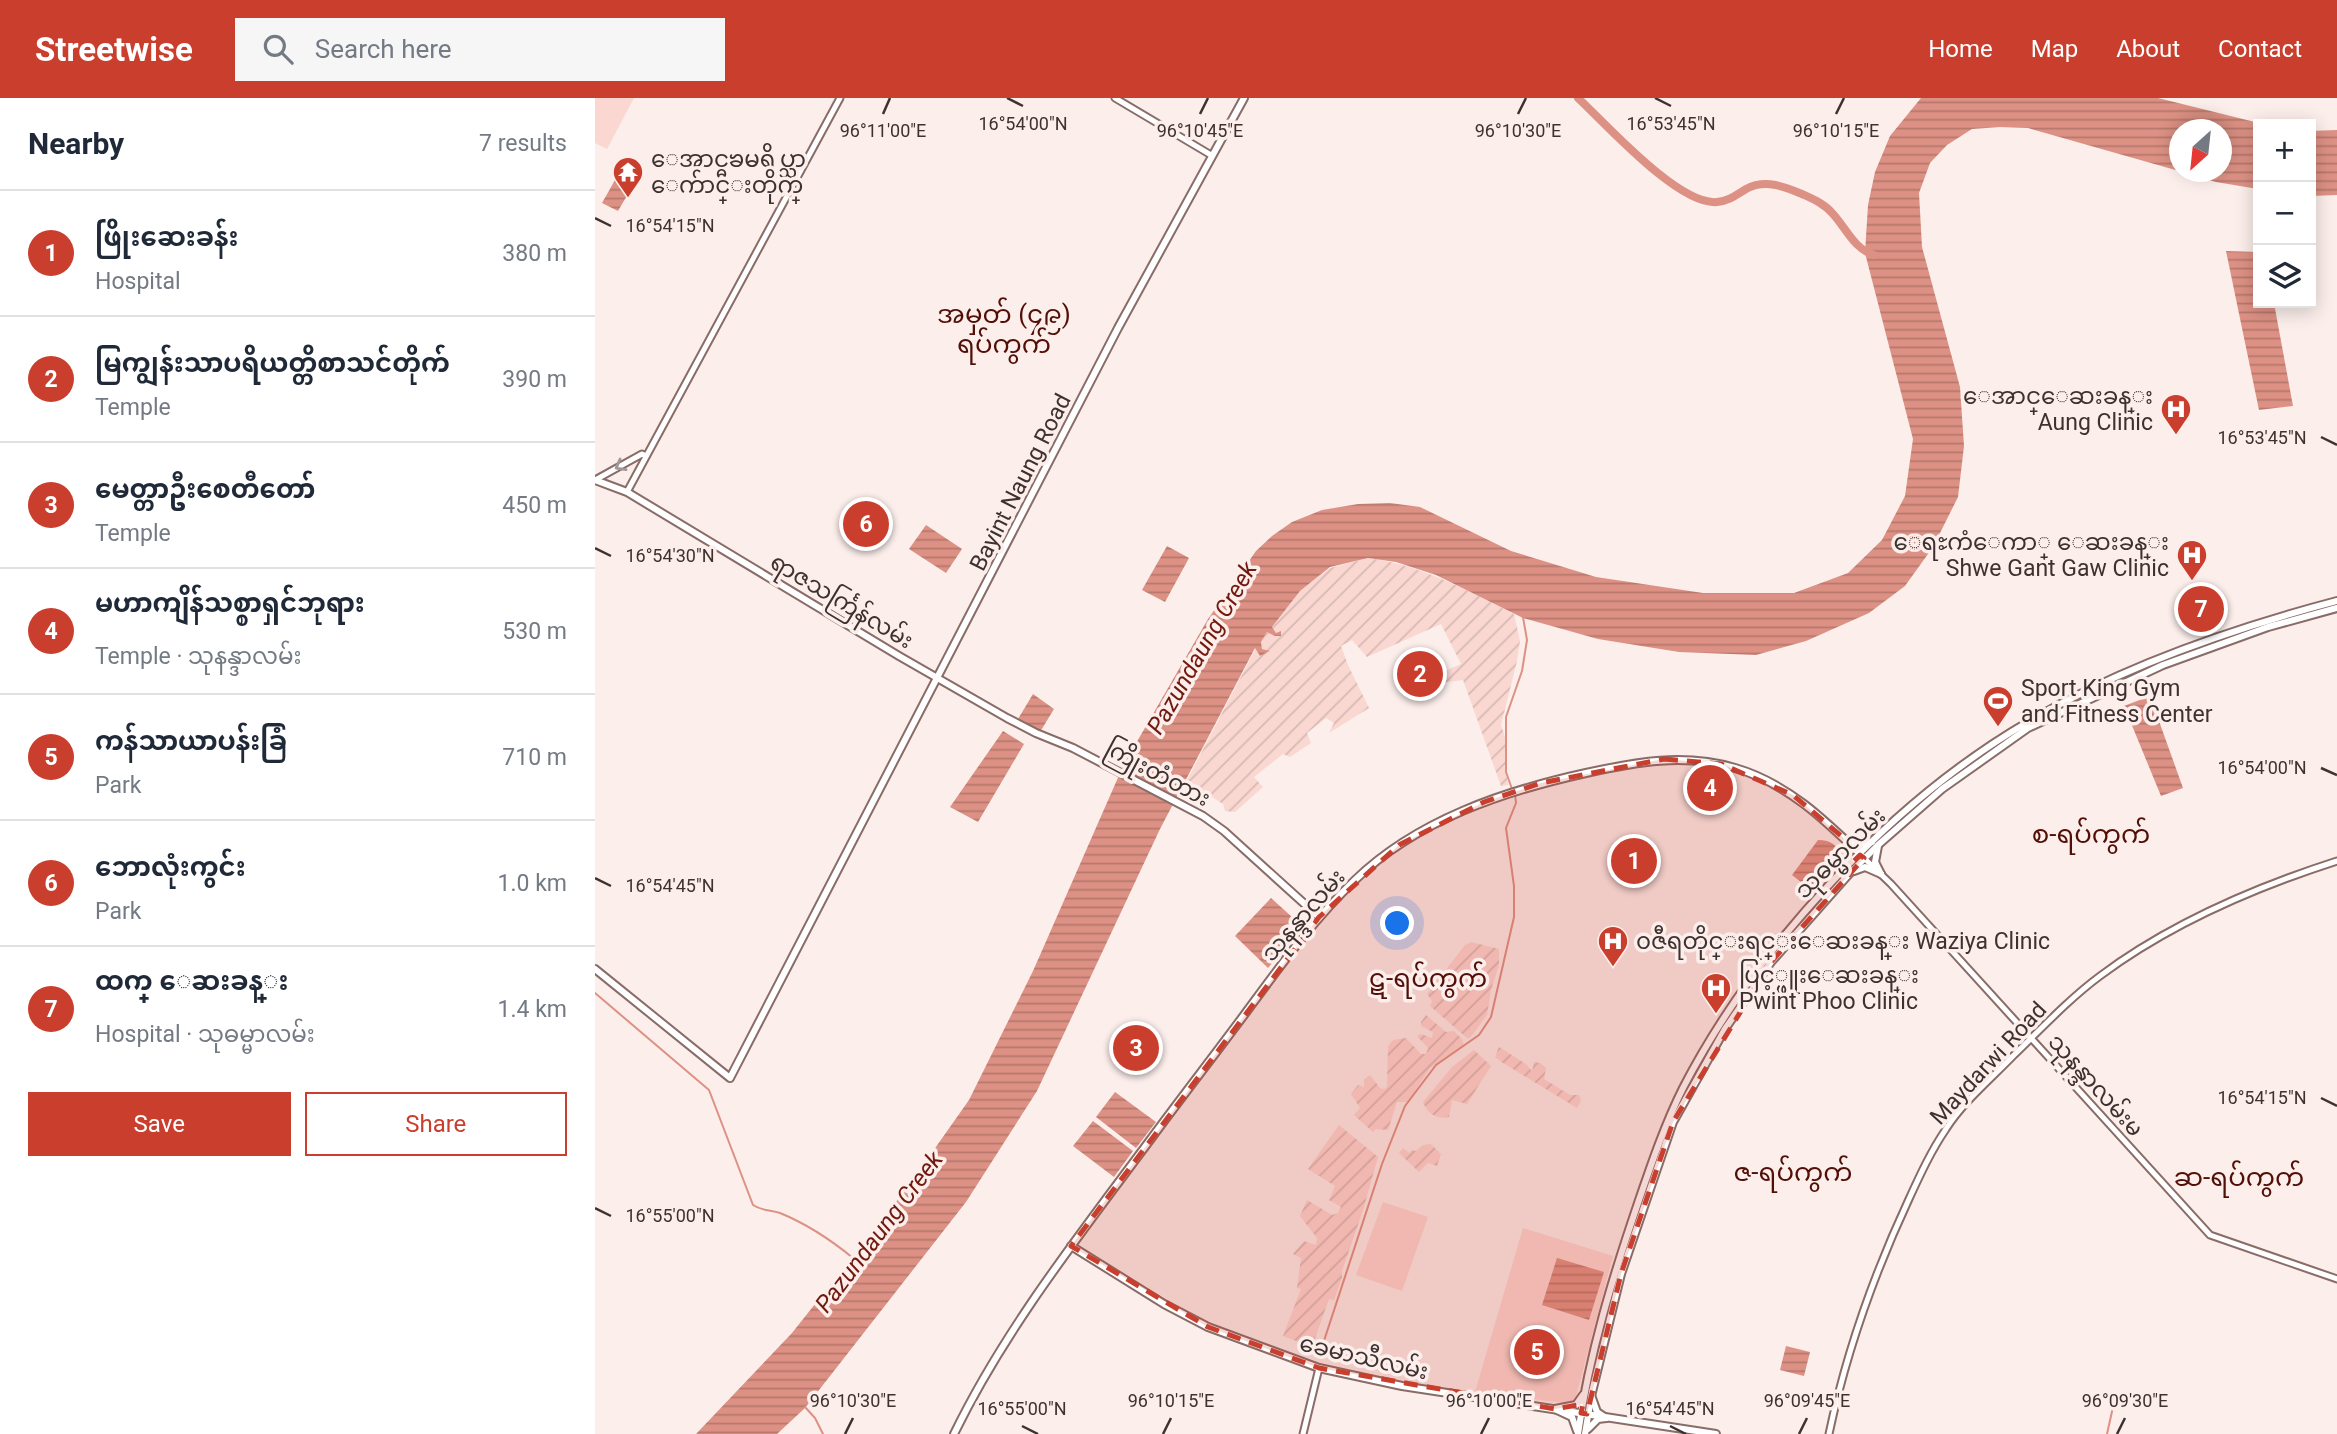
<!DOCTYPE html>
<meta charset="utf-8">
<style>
body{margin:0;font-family:Roboto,"Noto Sans Myanmar",sans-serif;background:#f6f6f7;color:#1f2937}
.controls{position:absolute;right:21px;top:21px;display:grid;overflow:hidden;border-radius:0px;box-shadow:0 4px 18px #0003}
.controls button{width:63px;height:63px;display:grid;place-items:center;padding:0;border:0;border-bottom:2px solid #e0e1e3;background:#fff;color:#1f2937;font:35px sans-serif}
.compass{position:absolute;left:1574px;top:21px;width:63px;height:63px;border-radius:50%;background:#fff;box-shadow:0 4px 18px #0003;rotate:207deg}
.you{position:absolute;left:803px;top:826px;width:24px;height:24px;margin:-18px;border:5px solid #fff;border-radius:50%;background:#1a73e8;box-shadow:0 0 0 10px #1a73e833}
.badge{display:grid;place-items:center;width:46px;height:46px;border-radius:50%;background:#ca3e2d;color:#fff;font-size:23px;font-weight:700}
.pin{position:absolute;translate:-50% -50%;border:4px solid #fff;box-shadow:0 2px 7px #0006}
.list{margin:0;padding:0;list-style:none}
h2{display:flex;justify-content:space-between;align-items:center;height:91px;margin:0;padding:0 28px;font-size:30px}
h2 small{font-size:23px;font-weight:400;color:#747a83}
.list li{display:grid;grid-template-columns:46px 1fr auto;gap:21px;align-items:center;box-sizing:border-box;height:126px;padding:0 28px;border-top:2px solid #e0e1e3}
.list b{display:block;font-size:26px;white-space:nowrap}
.list p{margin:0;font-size:23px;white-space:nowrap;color:#747a83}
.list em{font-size:23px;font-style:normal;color:#747a83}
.actions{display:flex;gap:14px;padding:21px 28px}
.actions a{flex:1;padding:16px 0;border:2px solid #ca3e2d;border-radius:0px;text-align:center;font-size:24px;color:#ca3e2d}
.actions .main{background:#ca3e2d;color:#fff}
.icon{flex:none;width:38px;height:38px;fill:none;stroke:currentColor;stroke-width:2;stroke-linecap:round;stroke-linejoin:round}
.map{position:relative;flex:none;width:1742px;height:1336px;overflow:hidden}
header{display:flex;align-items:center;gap:42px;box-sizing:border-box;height:98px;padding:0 35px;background:#ca3e2d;color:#fff}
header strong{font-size:33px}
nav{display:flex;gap:38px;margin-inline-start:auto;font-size:24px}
.search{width:490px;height:63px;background:#f6f6f7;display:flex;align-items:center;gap:18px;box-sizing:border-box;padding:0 24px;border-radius:0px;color:#747a83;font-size:26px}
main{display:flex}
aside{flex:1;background:#fff}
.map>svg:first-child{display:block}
.green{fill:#fad7d1}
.garden{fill:url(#garden-furrows)}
.water{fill:url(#water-rules)}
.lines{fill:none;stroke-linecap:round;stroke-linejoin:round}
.stream{stroke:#dd9184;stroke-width:2}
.river{stroke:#dd9184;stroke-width:8}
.tertiary-casing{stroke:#896c67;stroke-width:9}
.secondary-casing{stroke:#896c67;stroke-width:10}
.primary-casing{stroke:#896c67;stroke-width:10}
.tertiary{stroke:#fff;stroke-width:5}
.secondary{stroke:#fff;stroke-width:6}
.primary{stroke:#fff;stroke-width:6}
.oneway{stroke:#9e9897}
.marked{fill:#ca3e2d;fill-opacity:0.2;stroke:#ca3e2d;stroke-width:5;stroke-dasharray:14 9;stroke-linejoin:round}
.ticks{fill:none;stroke:#3e312f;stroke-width:2.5}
.labels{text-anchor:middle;stroke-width:7;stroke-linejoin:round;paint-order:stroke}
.poi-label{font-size:23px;fill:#3e312f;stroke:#fbeeeb;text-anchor:start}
.street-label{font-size:23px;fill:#3e312f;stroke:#fbeeeb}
.water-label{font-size:24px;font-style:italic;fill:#72190f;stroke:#fbeeeb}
.quarter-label{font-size:26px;fill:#520f07;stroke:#fbeeeb}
.ticks-label{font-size:18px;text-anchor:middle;fill:#3e312f;stroke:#fbeeeb;stroke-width:7;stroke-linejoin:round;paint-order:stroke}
</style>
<header>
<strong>Streetwise</strong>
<div class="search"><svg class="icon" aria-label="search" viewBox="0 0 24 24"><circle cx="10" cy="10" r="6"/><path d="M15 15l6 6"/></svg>Search here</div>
<nav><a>Home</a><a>Map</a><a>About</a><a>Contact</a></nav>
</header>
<main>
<aside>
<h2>Nearby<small>7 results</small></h2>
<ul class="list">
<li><span class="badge">1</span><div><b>ဖြိုးဆေးခန်း</b><p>Hospital</p></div><em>380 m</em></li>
<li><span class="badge">2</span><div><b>မြကျွန်းသာပရိယတ္တိစာသင်တိုက်</b><p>Temple</p></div><em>390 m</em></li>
<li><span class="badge">3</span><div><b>မေတ္တာဦးစေတီတော်</b><p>Temple</p></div><em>450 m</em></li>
<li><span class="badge">4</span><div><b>မဟာကျိန်သစ္စာရှင်ဘုရား</b><p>Temple · သုနန္ဒာလမ်း</p></div><em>530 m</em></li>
<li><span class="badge">5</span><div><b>ကန်သာယာပန်းခြံ</b><p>Park</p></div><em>710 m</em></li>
<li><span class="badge">6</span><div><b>ဘောလုံးကွင်း</b><p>Park</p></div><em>1.0 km</em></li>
<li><span class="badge">7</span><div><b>ထက္ ေဆးခန္း</b><p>Hospital · သုဓမ္မာလမ်း</p></div><em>1.4 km</em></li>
</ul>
<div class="actions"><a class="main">Save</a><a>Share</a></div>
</aside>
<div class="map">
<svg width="1742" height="1336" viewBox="0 0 1742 1336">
<defs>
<pattern id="garden-furrows" width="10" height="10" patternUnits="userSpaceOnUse" patternTransform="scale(1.75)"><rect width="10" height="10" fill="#fad7d1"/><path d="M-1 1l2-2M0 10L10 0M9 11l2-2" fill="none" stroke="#d7b9b4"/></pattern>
<pattern id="water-rules" width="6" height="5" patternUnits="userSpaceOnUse" patternTransform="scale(1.75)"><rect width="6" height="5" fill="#dd9184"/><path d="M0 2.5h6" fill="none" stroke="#b5776c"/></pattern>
</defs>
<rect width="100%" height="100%" fill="#fbeeeb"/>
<g class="green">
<polygon points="0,0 39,0 12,51 0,45"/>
<polygon points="788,1104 833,1119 807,1193 761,1177"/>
<polygon points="928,1130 1018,1158 979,1306 880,1294"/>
</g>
<g class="garden">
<path d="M773,460C827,467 871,492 919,516L925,543L922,563L906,627L910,639V665L913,687L906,688L868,582L845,585L843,576L866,566L846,526L772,559L757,542L746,548L753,567L774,610L734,635L739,625L731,620L712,635L716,645L695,659L688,656L659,679L668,689L640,714L630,713L628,706L603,690L590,686L661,550L664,557L675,554L667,551L666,544L672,534L681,535L677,529L705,493L735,470Z"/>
<polygon points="876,844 904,851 904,867 896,892 892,917 875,940 872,940 835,908 837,903 832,896 870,847"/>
<polygon points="831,917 851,934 859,933 867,941 869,948 835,970 813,1004 802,1004 793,1032 781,1031 778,1034 759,1017 765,1010 756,996 763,987 769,989 769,982 775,977 785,990 789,991 792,989 793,948 798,942 811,940 826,956 831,956 833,950 822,938 826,936 837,940 838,934 826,928 826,924"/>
<polygon points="904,949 931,966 937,973 939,964 945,965 951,970 949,981 975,997 984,997 986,1003 982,1010 908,965 900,959"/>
<path d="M879,952L896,968L872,1006L857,1002L854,1019C842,1022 832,1015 828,1004L857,969Z"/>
<polygon points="744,1027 783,1059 768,1112 747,1173 747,1180 739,1202 734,1201 717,1249 688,1238 706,1191 702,1190 706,1160 698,1156 709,1143 721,1147 722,1140 705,1118 712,1102 737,1117 743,1115 746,1109 734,1102 740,1088 713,1071"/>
<polygon points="836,1046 846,1056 842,1068 833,1065 824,1074 804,1055 808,1050 814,1055 817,1052 821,1053 828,1047"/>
</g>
<g class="water">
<polygon points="1326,0 1563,0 1668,26 1663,26 1663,91 1621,84 1585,74 1626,74 1626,32 1584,32 1584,73 1433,30 1405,29 1377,31 1352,47 1335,65 1324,95 1327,149 1365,289 1369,348 1363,399 1338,449 1310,488 1274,515 1211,543 1161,557 1084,554 1003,541 928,520 841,477 801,464 773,460 735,469 705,493 677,529 681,535 686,533 686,538 680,538 672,534 666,544 667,551 675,553 665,558 660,550 565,731 442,993 371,1104 210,1310 182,1336 101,1336 197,1235 312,1090 374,1002 438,873 529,666 613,521 661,453 677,438 697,424 727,412 763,406 795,405 825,409 916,453 1001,479 1108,495 1199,495 1253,475 1287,442 1310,398 1318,341 1270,155 1273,107 1280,74 1295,38"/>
<polygon points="1742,32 1742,97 1716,98 1716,33"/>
<polygon points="24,75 40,84 23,113 7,105"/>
<polygon points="1631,153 1663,154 1663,205 1679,205 1698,308 1664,312"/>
<polygon points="331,427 367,451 351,475 314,451"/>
<polygon points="572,448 594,460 570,504 547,492"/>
<polygon points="438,596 459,611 445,634 423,621"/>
<polygon points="1555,598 1588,690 1566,698 1529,608"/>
<polygon points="408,633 429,646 383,724 355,709"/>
<path d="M1223,742C1235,742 1240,746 1247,756L1216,792L1197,777Z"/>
<polygon points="676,800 708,829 673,870 640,838"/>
<polygon points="520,994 561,1024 541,1050 501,1019"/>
<polygon points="498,1023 538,1053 519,1079 478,1048"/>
<polygon points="962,1160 1009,1174 994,1222 947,1207"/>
<polygon points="1191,1248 1215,1254 1209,1278 1185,1272"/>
</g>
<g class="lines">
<g class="stream">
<polyline points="917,691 911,674 911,619 927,573 932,542 928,519"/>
<path d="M0,895L114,992L158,1107C167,1113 176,1112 185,1115C212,1126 236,1142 258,1160"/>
<polyline points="724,1258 787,1066 810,1008 841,967 884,937 896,919 919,819 919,788 911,730 921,705 920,696"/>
<polyline points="210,1309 220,1320 228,1336"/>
<polyline points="1512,1336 1518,1309"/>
</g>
<path class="river" d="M983,0C1011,26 1084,108 1122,104C1134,103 1141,97 1151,91C1170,81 1188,88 1207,96C1218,101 1230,106 1238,116C1251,130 1259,151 1279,157"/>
<g class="tertiary-casing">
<g id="tertiary">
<polyline points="520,0 616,57"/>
<polyline points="0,382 47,356 51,358"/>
<polyline points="32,394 245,0"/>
<polyline points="1269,760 1296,786 1615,1137 1742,1181"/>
<polyline points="708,1336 724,1270"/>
<path d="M1234,1336C1251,1255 1279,1176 1314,1101C1325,1077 1336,1053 1351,1031C1369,1003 1396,981 1419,957C1447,930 1474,901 1505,878C1576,825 1658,790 1742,763"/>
</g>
</g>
<g class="secondary-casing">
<g id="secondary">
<polyline points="0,382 32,394 304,558 412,620 441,635 478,650 608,718 629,733 724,819"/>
<polyline points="0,871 135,980 523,230 649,0"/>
<polyline points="476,1148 569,1206 613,1229 724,1270 807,1288 1121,1336"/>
<path d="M359,1336C411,1229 487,1134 558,1038C589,996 621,955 652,913C686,867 719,821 760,782C822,722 909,693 991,675C1041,664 1089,655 1140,670C1192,685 1230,722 1267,758"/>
</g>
</g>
<g class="primary-casing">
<g id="primary">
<polyline points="1251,742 1262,746 1277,744"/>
<polyline points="1251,742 1254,753 1251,771"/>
<polyline points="1283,748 1280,764 1286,776"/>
<polyline points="1259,773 1270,769 1286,776"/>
<polyline points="997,1300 1002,1314 1011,1320"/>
<polyline points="960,1311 981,1307 988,1297"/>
<polyline points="962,1312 977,1319 982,1333"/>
<polyline points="993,1331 1003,1321 1011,1320"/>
<path d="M983,1336C994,1256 1018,1178 1044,1102C1057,1064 1070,1026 1088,990C1161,849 1296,704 1433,624C1528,568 1636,531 1742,503"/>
<polyline points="990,1336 997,1294 1026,1176 1078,1024 1130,931 1176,864 1254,776 1283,747 1347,691 1433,630 1568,567 1673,529 1742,510"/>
</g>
</g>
<use href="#tertiary" class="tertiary"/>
<use href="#secondary" class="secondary"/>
<use href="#primary" class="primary"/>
</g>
<defs><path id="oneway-chevron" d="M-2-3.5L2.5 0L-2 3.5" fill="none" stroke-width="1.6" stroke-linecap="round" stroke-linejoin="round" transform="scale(1.75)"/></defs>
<use class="oneway" href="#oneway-chevron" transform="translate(25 368) rotate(151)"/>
<path class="marked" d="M1069,661L1126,666L1198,697L1251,742L1258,764L1265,757L1269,760L1176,864L1078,1024L1026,1176L992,1316L986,1315L988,1306L960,1311L724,1270L613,1229L476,1148L724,819L804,747L889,704L946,685Z"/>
<path class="ticks" d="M412,0L428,8M1060,0L1076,8M288,16L295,0M605,16L613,0M923,16L931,0M1241,16L1249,0M0,120L16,128M1726,339L1742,347M0,450L16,458M1726,670L1742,677M0,780L16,788M1726,1000L1742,1008M0,1110L16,1118M427,1328L443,1336M1075,1328L1091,1336M250,1336L258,1320M568,1336L576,1320M886,1336L894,1320M1204,1336L1212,1320M1522,1336L1530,1320"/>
<defs>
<g id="temple-pin" transform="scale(1.575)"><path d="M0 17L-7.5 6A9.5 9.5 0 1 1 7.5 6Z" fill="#ca3e2d" stroke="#fbeeeb"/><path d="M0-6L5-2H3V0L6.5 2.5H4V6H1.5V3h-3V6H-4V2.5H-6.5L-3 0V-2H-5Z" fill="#fff"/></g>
<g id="hospital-pin" transform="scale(1.575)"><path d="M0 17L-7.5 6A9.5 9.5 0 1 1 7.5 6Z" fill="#ca3e2d" stroke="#fbeeeb"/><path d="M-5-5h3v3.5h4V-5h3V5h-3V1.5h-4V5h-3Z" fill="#fff"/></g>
<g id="stadium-pin" transform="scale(1.575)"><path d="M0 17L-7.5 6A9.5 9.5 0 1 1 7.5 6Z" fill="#ca3e2d" stroke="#fbeeeb"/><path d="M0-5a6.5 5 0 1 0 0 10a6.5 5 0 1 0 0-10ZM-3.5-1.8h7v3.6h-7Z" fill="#fff"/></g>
</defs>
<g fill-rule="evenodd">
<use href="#temple-pin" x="33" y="74"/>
<use href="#hospital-pin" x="1581" y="311"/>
<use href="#hospital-pin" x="1597" y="457"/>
<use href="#stadium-pin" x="1403" y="603"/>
<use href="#hospital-pin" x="1018" y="843"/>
<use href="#hospital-pin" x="1121" y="890"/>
</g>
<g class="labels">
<g class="poi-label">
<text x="56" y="69">ေအာင္ဓၶမရိပ္သာ<tspan x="56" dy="26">ေက်ာင္းတိုက္</tspan></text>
<text x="1558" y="306" text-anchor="end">ေအာင္ေဆးခန္း<tspan x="1558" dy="26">Aung Clinic</tspan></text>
<text x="1574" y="452" text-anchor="end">ေရႊကံေကာ္ ေဆးခန္း<tspan x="1574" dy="26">Shwe Gant Gaw Clinic</tspan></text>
<text x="1426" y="598">Sport King Gym<tspan x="1426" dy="26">and Fitness Center</tspan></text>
<text x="1041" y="851">၀ဇီရတိုင္းရင္းေဆးခန္း Waziya Clinic</text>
<text x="1144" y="885">ပြင့္ဖူးေဆးခန္း<tspan x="1144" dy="26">Pwint Phoo Clinic</tspan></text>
</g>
<g class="street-label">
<text transform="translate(425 384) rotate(-63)" y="8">Bayint Naung Road</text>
<text transform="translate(247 503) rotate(31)" y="8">ရာဇသင်္ကြန်လမ်း</text>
<text transform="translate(563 675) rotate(28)" y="8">ကြိုးတံတား</text>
<text transform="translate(1245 755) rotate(-45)" y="8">သုဓမ္မာလမ်း</text>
<text transform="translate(708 817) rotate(-49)" y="8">သုနန္ဒာလမ်း</text>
<text transform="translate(1393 965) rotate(-47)" y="8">Maydarwi Road</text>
<text transform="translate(1501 987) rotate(48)" y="8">သုနန္ဒာလမ်းမ</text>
<text transform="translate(769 1259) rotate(13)" y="8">ခေမာသီလမ်း</text>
</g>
<g class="water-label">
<text transform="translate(607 550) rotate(-60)" y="8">Pazundaung Creek</text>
<text transform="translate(284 1134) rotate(-53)" y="8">Pazundaung Creek</text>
</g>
<g class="quarter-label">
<text x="409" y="225">အမှတ် (၄၉)<tspan x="409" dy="30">ရပ်ကွက်</tspan></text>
<text x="1496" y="745">စ-ရပ်ကွက်</text>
<text x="833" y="889">ဋ-ရပ်ကွက်</text>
<text x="1198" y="1083">ဇ-ရပ်ကွက်</text>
<text x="1644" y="1088">ဆ-ရပ်ကွက်</text>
</g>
</g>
<g class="ticks-label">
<text x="428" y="32">16°54'00"N</text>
<text x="1076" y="32">16°53'45"N</text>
<text x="288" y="39">96°11'00"E</text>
<text x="605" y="39">96°10'45"E</text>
<text x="923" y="39">96°10'30"E</text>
<text x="1241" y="39">96°10'15"E</text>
<text x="75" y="134">16°54'15"N</text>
<text x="1667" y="346">16°53'45"N</text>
<text x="75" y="464">16°54'30"N</text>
<text x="1667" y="676">16°54'00"N</text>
<text x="75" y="794">16°54'45"N</text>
<text x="1667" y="1006">16°54'15"N</text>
<text x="75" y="1124">16°55'00"N</text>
<text x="258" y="1309">96°10'30"E</text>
<text x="576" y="1309">96°10'15"E</text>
<text x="894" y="1309">96°10'00"E</text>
<text x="1212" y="1309">96°09'45"E</text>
<text x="1530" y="1309">96°09'30"E</text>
<text x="427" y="1317">16°55'00"N</text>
<text x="1075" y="1317">16°54'45"N</text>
</g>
</svg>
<div class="controls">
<button>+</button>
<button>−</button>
<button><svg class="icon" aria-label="layers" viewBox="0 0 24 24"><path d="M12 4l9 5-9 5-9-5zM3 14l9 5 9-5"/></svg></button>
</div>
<svg class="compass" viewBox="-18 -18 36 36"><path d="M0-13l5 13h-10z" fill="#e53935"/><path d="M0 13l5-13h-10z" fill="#747a83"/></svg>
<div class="you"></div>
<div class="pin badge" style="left:1039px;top:763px">1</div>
<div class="pin badge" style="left:825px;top:576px">2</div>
<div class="pin badge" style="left:541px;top:950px">3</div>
<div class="pin badge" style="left:1115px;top:690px">4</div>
<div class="pin badge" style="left:942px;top:1254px">5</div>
<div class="pin badge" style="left:271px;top:426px">6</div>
<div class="pin badge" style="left:1606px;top:511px">7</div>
</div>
</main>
